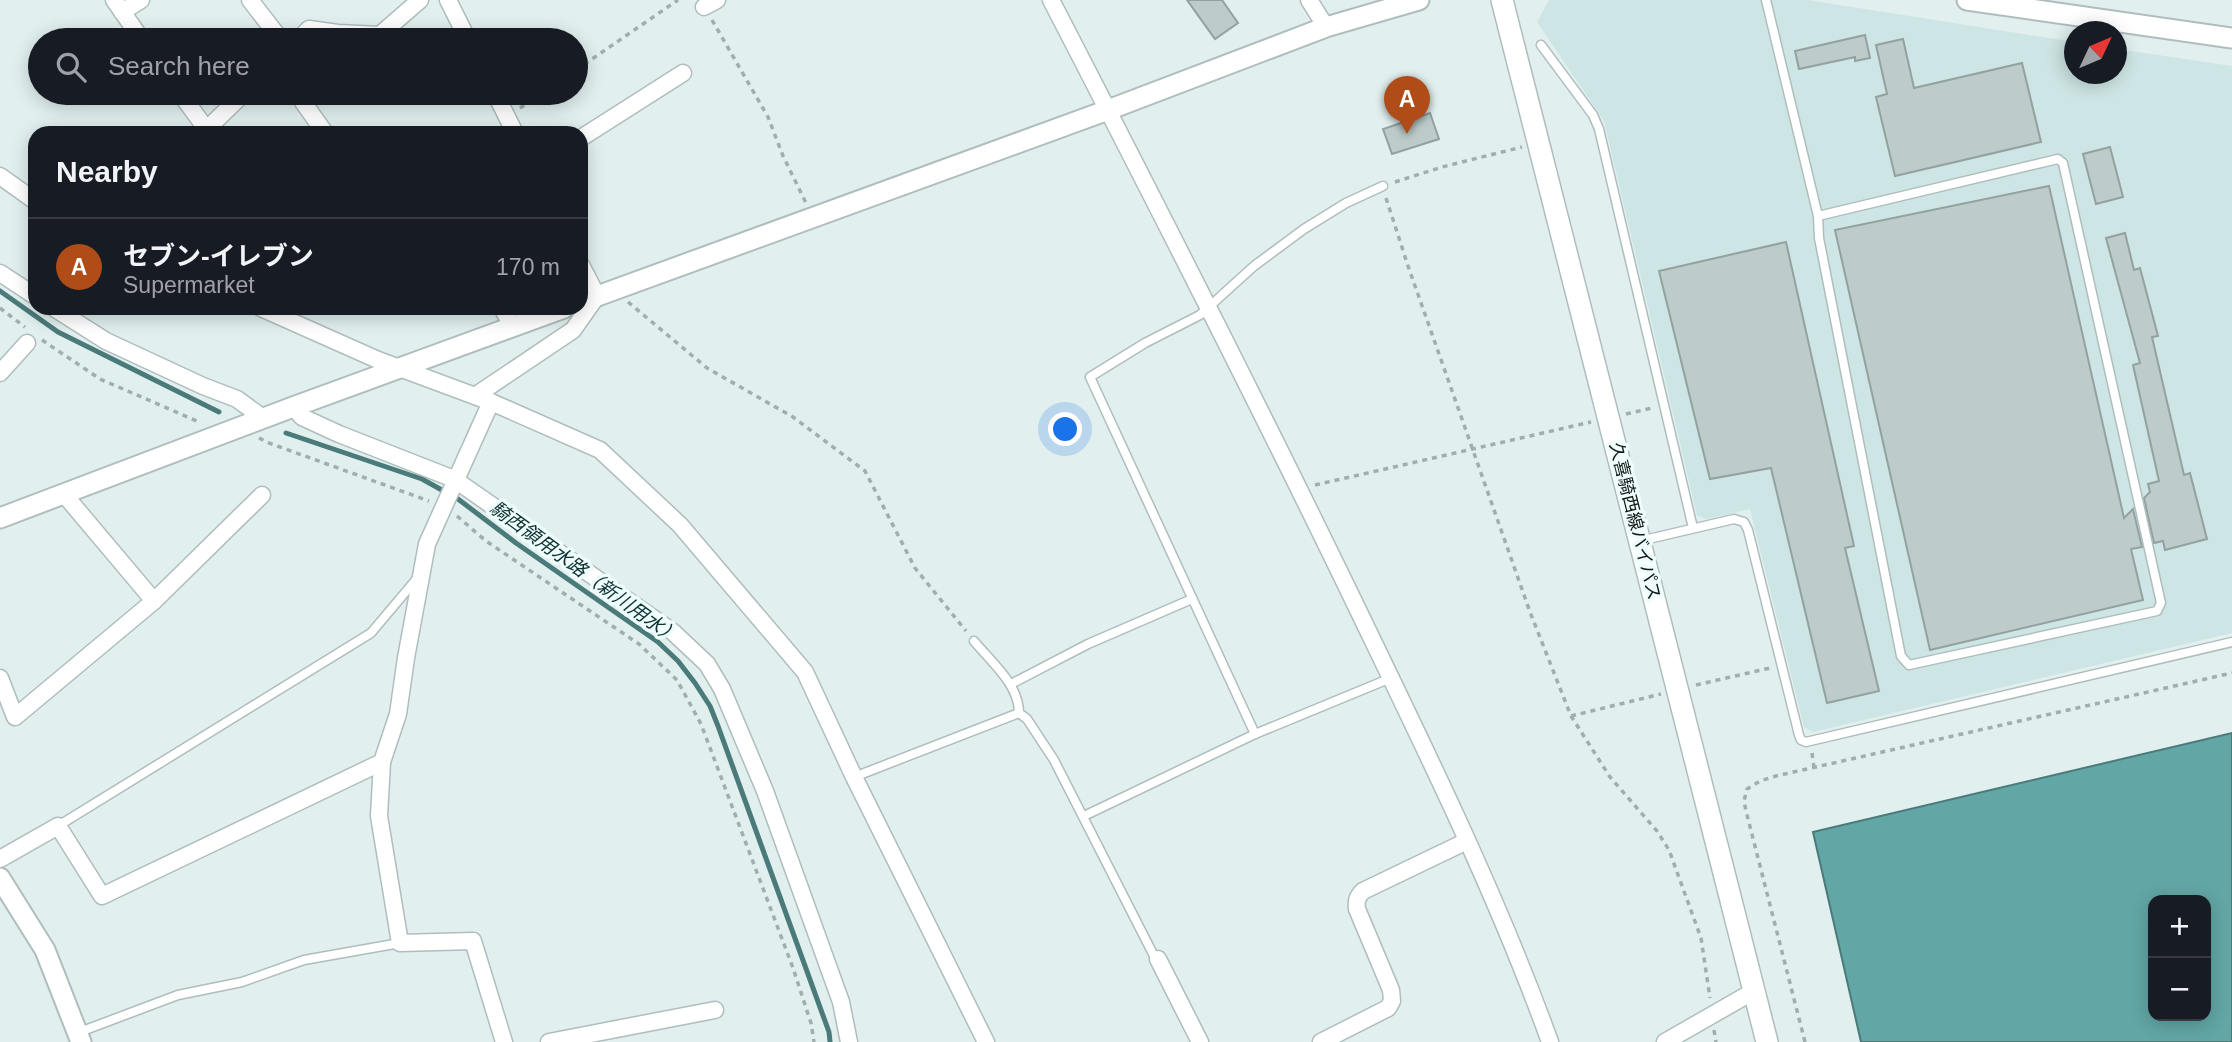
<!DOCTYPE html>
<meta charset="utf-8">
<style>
body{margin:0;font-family:Arial,"Noto Sans JP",sans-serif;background:#242831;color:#f1f3f6}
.controls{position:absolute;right:21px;bottom:21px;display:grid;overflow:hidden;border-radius:14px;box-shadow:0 4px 18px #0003}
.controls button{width:63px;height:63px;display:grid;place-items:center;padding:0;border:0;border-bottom:2px solid #363941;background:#171b24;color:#f1f3f6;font:35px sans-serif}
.compass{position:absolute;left:2064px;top:21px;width:63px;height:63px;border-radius:50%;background:#171b24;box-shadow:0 4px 18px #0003;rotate:46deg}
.you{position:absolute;left:1066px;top:430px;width:24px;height:24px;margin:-18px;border:5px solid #fff;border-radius:50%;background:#1a73e8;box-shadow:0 0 0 10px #1a73e833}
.badge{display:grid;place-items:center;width:46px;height:46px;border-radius:50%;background:#b04c17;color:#fff;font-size:23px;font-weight:700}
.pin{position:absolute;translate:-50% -58px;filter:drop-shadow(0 2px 4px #0008)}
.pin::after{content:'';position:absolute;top:37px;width:24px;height:21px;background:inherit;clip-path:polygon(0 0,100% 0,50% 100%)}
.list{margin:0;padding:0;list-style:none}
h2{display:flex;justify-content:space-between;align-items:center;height:91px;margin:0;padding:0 28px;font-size:30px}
h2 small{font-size:23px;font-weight:400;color:#9ea1a6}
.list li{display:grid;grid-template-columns:46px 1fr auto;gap:21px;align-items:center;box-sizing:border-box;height:98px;padding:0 28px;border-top:2px solid #363941}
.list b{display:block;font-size:26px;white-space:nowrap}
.list p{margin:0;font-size:23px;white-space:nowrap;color:#9ea1a6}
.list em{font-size:23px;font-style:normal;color:#9ea1a6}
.icon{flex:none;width:38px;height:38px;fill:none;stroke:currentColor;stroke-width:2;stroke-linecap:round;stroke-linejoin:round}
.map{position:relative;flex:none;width:2232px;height:1042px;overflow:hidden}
.search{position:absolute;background:#171b24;box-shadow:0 4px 18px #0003;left:28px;top:28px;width:560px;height:77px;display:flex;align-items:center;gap:18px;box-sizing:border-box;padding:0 24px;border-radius:38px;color:#9ea1a6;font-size:26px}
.panel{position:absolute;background:#171b24;box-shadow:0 4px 18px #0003;left:28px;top:126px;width:560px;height:189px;border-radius:21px}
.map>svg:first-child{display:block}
.built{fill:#cde5e4}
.water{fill:#62a6a5;stroke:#4a7b7a;stroke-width:2;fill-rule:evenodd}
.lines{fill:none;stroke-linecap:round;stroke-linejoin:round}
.stream{stroke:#4a7b7a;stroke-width:5}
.building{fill:#bdcccb;stroke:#93a1a0;stroke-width:2}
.service-casing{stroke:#afbdbd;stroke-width:11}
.minor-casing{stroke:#afbdbd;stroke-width:19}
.tertiary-casing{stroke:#afbdbd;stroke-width:23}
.secondary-casing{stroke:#afbdbd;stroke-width:24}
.path{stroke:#a2adad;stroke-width:3.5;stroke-dasharray:5 5;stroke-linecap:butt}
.service{stroke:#fff;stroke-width:8}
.minor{stroke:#fff;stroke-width:16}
.tertiary{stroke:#fff;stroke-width:19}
.secondary{stroke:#fff;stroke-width:21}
.labels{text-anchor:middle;stroke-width:7;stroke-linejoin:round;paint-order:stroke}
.street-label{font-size:18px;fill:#121717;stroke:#eefcfc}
.water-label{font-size:19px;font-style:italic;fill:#0d3030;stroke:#eefcfc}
</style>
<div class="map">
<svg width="2232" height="1042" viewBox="0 0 2232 1042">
<rect width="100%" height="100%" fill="#e1efef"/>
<polygon class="built" points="1549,0 1808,0 2074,42 2074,74 2116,74 2117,49 2232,66 2232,633 1813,732 1804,727 1750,509 1706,519 1697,515 1604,121 1537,22"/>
<path class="water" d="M2232,733V1042H1861L1813,832ZM2153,900H2206V1016H2153Z"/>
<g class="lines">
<g class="stream">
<polyline points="0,291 58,332 219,412"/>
<polyline points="286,433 422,479 458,499 516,543 658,642 678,661 695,683 710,706 718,726 829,1032 830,1042"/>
</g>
</g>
<g class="building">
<polygon points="1187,0 1222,0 1238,23 1215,39"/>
<polygon points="1865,35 1870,58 1855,61 1855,57 1799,69 1795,51"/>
<polygon points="1903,39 1914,88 2022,63 2041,142 1895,176 1876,97 1887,94 1876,45"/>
<polygon points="1430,113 1439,139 1392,154 1383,129"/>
<polygon points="2110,147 2123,197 2096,204 2083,154"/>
<polygon points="2049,186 2124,518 2133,509 2142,547 2131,549 2143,600 1930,650 1835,230"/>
<polygon points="2125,233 2134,270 2140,268 2158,336 2152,337 2184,475 2190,473 2207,539 2165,550 2163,541 2154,543 2144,498 2150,492 2148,484 2159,481 2133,365 2140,363 2106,238"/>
<polygon points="1786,242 1854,546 1845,548 1879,691 1827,703 1771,468 1710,479 1659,271"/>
</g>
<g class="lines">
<g class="service-casing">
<g id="service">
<polyline points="1766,0 1818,216 1819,238 1901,656 1909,665 2157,611 2161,603 2063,163 2058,159 1818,216"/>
<polyline points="1541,45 1593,115 1599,129 1693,528"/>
<polyline points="1640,541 1734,519 1744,522 1748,530 1799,735 1801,740 1806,742 2232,642"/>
<path d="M974,641C991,662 1019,684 1019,713L1027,719L1054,760L1153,954L1158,959"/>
<polyline points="1011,684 1088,644 1192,599"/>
<polyline points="1255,734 1090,377 1145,343 1200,315 1254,266 1304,229 1346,203 1383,186"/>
<polyline points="854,777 1019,713"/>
<polyline points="1084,816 1255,734 1391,678"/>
<polyline points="58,826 371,633 419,576"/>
<polyline points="77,1033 178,995 242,982 304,960 400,943"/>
</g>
</g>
<g class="minor-casing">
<g id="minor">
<polyline points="114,0 142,40"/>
<polyline points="250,0 281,40"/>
<polyline points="448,0 468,40"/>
<path d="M1051,0C1156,203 1260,407 1359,612C1427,753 1497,895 1550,1042"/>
<polyline points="1309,0 1326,27"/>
<polyline points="704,7 717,0"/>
<polyline points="122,12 141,0"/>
<polyline points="298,40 309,29 338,33 379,35"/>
<polyline points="374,40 420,0"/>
<polyline points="180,93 207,130"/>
<polyline points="313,93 303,102 325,133"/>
<polyline points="495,93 515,133"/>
<polyline points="203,133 244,93"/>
<polyline points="581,138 683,73"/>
<polyline points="0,176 35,201"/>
<polyline points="0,273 35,296"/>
<polyline points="54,308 106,341 203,386 237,399 263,418"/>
<polyline points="261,308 378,360 491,402 600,450 680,525 805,672 854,777 986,1042"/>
<polyline points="502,308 513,327"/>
<polyline points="0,373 27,343"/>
<polyline points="475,396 573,330 597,296 581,265"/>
<polyline points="491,402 427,544 406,658 398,714 382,762 379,816 400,943 473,941 504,1042"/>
<polyline points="293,407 302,417 339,434 454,479 673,632 707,664 722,689 765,791 841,1002 849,1042"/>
<polyline points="63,493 154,601"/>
<polyline points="0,678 15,717 154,601 262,495"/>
<polyline points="0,859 58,826 102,896 382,762"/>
<polyline points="1158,959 1200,1042"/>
<polyline points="549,1042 715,1010"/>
<path d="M1321,1042L1388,1008L1392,1001L1391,990L1357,909C1356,901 1357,897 1363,891L1467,841"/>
<polyline points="1665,1042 1754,991"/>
</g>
</g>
<g class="tertiary-casing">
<g id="tertiary">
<polyline points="1967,0 2232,38"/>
<polyline points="581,302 1108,110 1326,27 1419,0"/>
<polyline points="0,518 293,407 564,308"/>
<polyline points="0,878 45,950 81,1042"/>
</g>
</g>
<g class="secondary-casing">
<polyline id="secondary" points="1502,0 1767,1042"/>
</g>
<g class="path">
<polyline points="712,20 768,117 783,156 806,203"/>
<polyline points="576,70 678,0"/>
<polyline points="520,108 543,93"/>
<polyline points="1395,182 1442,167 1522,147"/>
<polyline points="1386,198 1408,266 1530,612 1571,716 1610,777 1657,831 1669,850 1701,938 1710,998"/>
<polyline points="628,302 707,368 793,417 865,471 915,568 966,631"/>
<polyline points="0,308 25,327"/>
<polyline points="42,340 100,379 199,422"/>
<polyline points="1626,414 1652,408"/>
<polyline points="259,438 269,443 429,501"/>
<polyline points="1315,485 1591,422"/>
<polyline points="457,516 486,541 639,644 677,680 701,724 793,968 811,1023 814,1042"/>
<polyline points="1696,685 1770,668"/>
<polyline points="1571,716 1661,694"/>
<polyline points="1812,753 1814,768"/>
<polyline points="1714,1030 1716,1042"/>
<polyline points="1805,1042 1746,811 1744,801 1747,789 1760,781 1776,776 2232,673"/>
</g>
<use href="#service" class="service"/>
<use href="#minor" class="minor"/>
<use href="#tertiary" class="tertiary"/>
<use href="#secondary" class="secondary"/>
</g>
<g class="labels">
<g class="street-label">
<text transform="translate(1635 521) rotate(76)" y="6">久喜騎西線バイパス</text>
</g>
<g class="water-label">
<text transform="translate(585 572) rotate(36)" y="7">騎西領用水路（新川用水）</text>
</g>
</g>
</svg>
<div class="controls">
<button>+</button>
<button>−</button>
</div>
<svg class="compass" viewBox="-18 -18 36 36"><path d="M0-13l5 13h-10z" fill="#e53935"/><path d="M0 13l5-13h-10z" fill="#9ea1a6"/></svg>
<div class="you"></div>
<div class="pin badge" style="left:1407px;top:134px">A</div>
<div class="search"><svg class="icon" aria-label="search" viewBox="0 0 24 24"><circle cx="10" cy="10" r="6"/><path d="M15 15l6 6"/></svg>Search here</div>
<section class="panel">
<h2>Nearby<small></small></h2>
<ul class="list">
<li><span class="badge">A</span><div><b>セブン-イレブン</b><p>Supermarket</p></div><em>170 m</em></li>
</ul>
</section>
</div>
